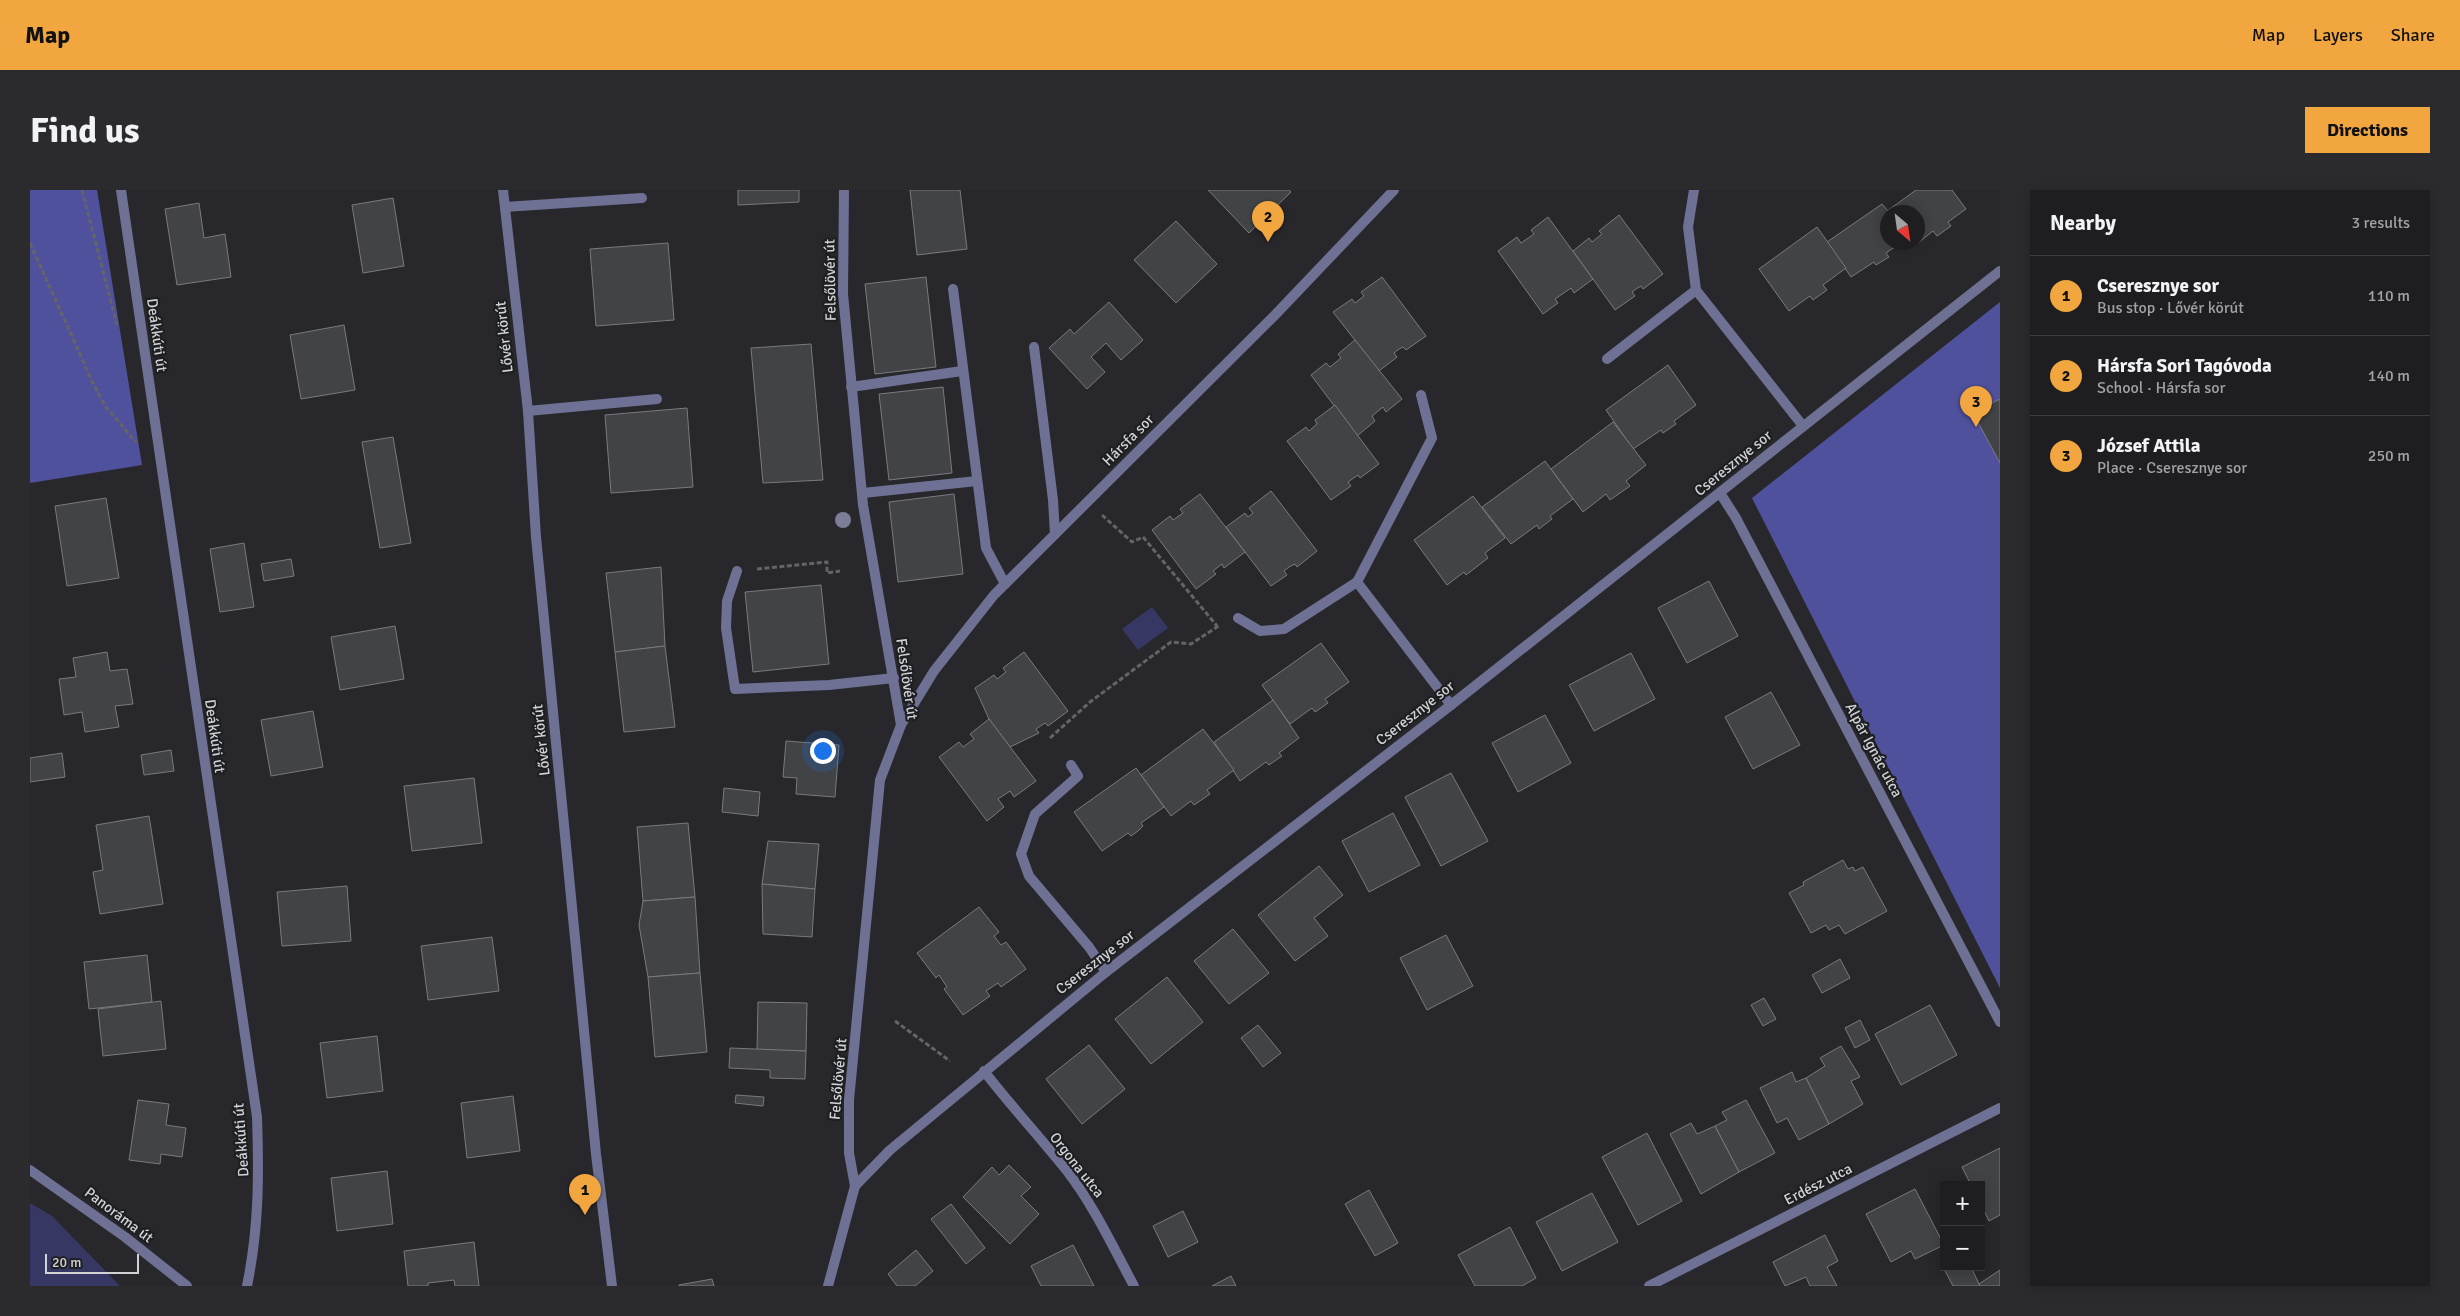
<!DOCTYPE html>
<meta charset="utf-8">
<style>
body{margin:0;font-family:Signika,sans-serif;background:#2b2b2e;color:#f1f3f6}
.controls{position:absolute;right:15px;bottom:15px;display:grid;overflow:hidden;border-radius:0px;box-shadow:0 2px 12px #0003}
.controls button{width:45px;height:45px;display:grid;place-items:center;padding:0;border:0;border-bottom:1px solid #3c3c3f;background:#1e1e21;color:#f1f3f6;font:25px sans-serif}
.compass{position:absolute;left:1850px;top:15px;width:45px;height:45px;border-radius:50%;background:#1e1e21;box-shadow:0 2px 12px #0003;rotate:151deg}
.scale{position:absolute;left:15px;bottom:12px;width:94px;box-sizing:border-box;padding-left:5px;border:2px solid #d1d2d4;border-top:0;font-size:14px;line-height:18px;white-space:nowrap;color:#d1d2d4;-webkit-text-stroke:4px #1e1f22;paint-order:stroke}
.you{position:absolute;left:792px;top:560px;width:18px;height:18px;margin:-12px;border:4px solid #fff;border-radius:50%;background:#1a73e8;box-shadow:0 0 0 8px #1a73e833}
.badge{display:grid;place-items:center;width:32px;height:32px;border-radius:50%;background:#f1a640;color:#111;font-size:16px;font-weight:700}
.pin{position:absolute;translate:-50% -41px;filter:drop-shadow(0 1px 2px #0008)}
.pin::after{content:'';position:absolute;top:26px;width:18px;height:15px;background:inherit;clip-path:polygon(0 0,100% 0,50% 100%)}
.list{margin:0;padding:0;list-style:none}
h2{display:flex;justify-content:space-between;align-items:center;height:65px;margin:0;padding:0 20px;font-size:21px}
h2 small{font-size:16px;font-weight:400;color:#a1a2a5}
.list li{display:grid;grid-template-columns:32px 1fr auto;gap:15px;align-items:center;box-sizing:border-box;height:80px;padding:0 20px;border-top:1px solid #3c3c3f}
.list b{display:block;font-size:19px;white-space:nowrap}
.list p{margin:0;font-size:16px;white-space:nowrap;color:#a1a2a5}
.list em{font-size:16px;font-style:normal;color:#a1a2a5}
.map{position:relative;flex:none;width:1970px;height:1096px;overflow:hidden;border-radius:0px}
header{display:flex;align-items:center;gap:30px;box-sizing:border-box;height:70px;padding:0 25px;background:#f1a640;color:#111}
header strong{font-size:24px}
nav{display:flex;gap:28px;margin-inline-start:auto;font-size:18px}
.intro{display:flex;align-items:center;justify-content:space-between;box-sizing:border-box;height:120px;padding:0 30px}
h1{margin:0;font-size:35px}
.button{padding:12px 22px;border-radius:0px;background:#f1a640;color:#111;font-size:18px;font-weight:700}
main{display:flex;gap:30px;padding:0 30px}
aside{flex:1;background:#1e1e21;border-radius:0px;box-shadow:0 2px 12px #0003}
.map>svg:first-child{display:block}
.green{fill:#363763}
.forest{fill:#50519c}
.building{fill:#424346;stroke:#797a7e}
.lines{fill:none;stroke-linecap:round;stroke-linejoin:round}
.path{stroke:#646468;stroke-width:3;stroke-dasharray:5 2.5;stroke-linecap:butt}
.lane{stroke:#6e7194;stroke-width:10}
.street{stroke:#6e7194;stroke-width:10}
.tree{fill:#7c7e98}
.labels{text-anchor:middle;stroke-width:4.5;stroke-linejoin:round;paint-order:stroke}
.street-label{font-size:15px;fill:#d1d2d4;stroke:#1e1f22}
</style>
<header>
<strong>Map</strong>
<nav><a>Map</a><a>Layers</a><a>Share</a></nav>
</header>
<div class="intro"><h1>Find us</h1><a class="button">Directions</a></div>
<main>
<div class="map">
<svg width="1970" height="1096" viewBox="0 0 1970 1096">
<rect width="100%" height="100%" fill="#28282c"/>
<g class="green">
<polygon points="1122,417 1138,438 1108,460 1092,439"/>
<polygon points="0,1013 22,1026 90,1096 0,1096"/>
</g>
<g class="forest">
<polygon points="0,0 67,0 112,275 0,293"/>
<polygon points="1970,112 1970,798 1722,308"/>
</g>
<g class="building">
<polygon points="708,0 769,0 769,12 708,15"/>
<polygon points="880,0 930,0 937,59 887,65"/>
<polygon points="1178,0 1259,0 1261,2 1219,43"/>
<polygon points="1886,0 1922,0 1936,19 1918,32 1921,36 1907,46 1903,41 1883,57 1880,52 1888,52 1888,22 1859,22 1857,21"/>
<polygon points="363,8 374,76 333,83 322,15"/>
<polygon points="169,13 174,48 195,44 201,87 147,95 135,19"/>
<polygon points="1852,14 1859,22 1858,52 1872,52 1856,63 1859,67 1846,75 1844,72 1821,87 1797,52"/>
<polygon points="1589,25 1633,84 1613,99 1611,96 1606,99 1602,102 1605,106 1585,120 1543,61 1559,48 1562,52 1572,44 1569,41"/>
<polygon points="1518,27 1563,89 1544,103 1541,98 1525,109 1528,113 1513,124 1468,61 1487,47 1491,53 1504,44 1501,40"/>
<polygon points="1146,31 1187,74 1146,113 1104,70"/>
<polygon points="1787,37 1816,78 1793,95 1797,100 1783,110 1780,106 1759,121 1729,79"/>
<polygon points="638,53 644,130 566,136 560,59"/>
<polygon points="896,87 906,177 845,184 835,94"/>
<polygon points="1352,87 1396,146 1376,160 1373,157 1369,159 1364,163 1367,167 1349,181 1303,122 1322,109 1325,113 1334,106 1331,102"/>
<polygon points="1079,112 1113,150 1091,170 1076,153 1061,167 1075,182 1057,199 1019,158 1040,139 1044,144"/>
<polygon points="314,135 325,200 271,209 260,145"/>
<polygon points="1325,150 1372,209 1356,222 1353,217 1342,226 1345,231 1327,246 1281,185 1296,173 1300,177 1311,168 1308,164"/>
<polygon points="781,154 793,290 733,293 721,158"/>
<polygon points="1638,175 1666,215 1644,231 1646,234 1633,243 1631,240 1603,259 1576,220"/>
<polygon points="913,197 922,283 859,290 849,204"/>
<polygon points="1970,209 1970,273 1943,223"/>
<polygon points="1305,215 1349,274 1330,288 1328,285 1318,292 1321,296 1301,310 1257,251 1276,237 1279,241 1287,234 1285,230"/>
<polygon points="657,218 663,297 581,303 575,225"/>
<polygon points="1583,232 1616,275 1596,291 1600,296 1580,310 1576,304 1553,322 1521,279"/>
<polygon points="363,247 381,353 350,358 332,252"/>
<polygon points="1515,271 1543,309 1520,326 1522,329 1509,339 1507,335 1481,354 1452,317"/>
<polygon points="1241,301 1287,361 1267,377 1265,374 1259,377 1254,381 1257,385 1241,396 1196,337 1215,323 1218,327 1223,323 1219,318"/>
<polygon points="924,304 933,384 868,392 859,312"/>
<polygon points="1170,304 1215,362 1194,378 1192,374 1183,381 1186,384 1166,399 1122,340 1140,326 1143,330 1153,323 1150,319"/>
<polygon points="1443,306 1475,348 1455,363 1458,368 1436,385 1434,382 1417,395 1384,350"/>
<polygon points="76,308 89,388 37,396 25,316"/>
<polygon points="214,353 224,417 190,422 180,359"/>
<polygon points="261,369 264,386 234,391 231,374"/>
<polygon points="631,377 635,456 585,462 576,383"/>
<polygon points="1679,391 1708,446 1657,473 1628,418"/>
<polygon points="791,395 799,474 723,482 715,402"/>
<polygon points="365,436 374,489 310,500 301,447"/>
<polygon points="1291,453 1319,492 1295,509 1298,513 1291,518 1285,522 1282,518 1260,534 1232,495"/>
<polygon points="635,456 645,537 594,542 585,462"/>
<polygon points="77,462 80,481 97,479 103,514 85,516 89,537 55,542 52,522 34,525 29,489 46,487 43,468"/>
<polygon points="994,462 1038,521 1018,536 1015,533 1006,539 1009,543 980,557 959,529 945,498 964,485 967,489 976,482 973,478"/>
<polygon points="1601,463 1625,509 1564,541 1539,495"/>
<polygon points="1741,502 1770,555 1723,579 1695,527"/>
<polygon points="1243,510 1269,548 1249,563 1252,566 1239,575 1236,572 1210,591 1184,552"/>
<polygon points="283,521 293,577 241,586 231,530"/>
<polygon points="1515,525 1541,573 1488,602 1462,553"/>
<polygon points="959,529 1006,591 984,607 980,601 968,609 974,617 957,631 909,567 929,552 933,557 944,549 940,544"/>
<polygon points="1173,539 1204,580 1177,600 1180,604 1164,615 1161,611 1141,626 1111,585"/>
<polygon points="756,551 809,555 805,607 766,604 767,588 753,587"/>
<polygon points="141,560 144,581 114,585 111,565"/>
<polygon points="32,563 35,587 0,592 0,568"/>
<polygon points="1106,578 1134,617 1111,633 1113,636 1108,641 1101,646 1098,643 1072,661 1044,622"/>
<polygon points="1421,583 1458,651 1411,676 1375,607"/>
<polygon points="444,588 452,653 382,661 374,596"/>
<polygon points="694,598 730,602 728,626 692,622"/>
<polygon points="1363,623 1390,675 1339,702 1312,651"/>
<polygon points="119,626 133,714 70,724 63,682 73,680 66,635"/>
<polygon points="658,633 665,707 613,711 607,637"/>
<polygon points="738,651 789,654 785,699 732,694"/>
<polygon points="1813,670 1818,679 1823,677 1825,681 1833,677 1857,721 1815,744 1809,735 1799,740 1796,735 1781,743 1759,703 1774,695 1773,692"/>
<polygon points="1289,676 1313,705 1284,728 1298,746 1265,771 1228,725"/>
<polygon points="732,694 785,699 782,747 733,744"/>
<polygon points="317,696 321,751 252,756 247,702"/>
<polygon points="665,707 670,783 618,787 609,735 613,711"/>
<polygon points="949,717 969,742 964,746 971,755 976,752 996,779 971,797 968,793 956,801 960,806 933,825 914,799 917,797 909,785 906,788 887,763"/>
<polygon points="1203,739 1239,783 1199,814 1164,771"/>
<polygon points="1416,745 1443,796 1397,820 1370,768"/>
<polygon points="462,747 469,801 398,810 391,756"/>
<polygon points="117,765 122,812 59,819 54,772"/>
<polygon points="1810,769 1820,788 1792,803 1782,785"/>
<polygon points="670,783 677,862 625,867 618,787"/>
<polygon points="1137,787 1173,832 1121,874 1085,829"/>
<polygon points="1734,808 1746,829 1733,836 1721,815"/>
<polygon points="131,811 136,859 73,866 68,819"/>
<polygon points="728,812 777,813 776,861 727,861"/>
<polygon points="1900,815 1927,865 1871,895 1845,844"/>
<polygon points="1830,830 1840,850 1825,858 1815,838"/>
<polygon points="1228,835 1251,863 1233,877 1211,848"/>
<polygon points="347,846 353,901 297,908 290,853"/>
<polygon points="1059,855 1095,899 1052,934 1016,889"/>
<polygon points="1811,856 1830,887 1821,891 1833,914 1799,934 1776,888 1795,876 1790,868"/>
<polygon points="700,858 776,861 775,889 740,888 740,880 699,878"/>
<polygon points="1762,882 1766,892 1776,888 1799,934 1769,950 1757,928 1747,933 1730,898"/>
<polygon points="706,905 734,907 733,916 705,913"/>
<polygon points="483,906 490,961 437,968 431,913"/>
<polygon points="108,910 139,914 136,935 156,938 152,967 131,964 130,974 99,970"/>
<polygon points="1716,910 1745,963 1709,982 1685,936 1697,930 1692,922"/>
<polygon points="1661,933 1667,944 1685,936 1709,982 1671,1004 1640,944"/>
<polygon points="1617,943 1652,1011 1608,1035 1572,967"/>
<polygon points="1970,958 1970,1025 1959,1031 1951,1015 1951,995 1941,995 1932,977"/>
<polygon points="979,975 1001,997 991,1006 1009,1024 980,1054 933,1007 962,977 969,985"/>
<polygon points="357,981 363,1034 307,1041 301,988"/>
<polygon points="1885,999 1914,1055 1885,1069 1881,1061 1861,1072 1836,1024"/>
<polygon points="1339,1000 1368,1053 1345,1066 1315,1014"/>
<polygon points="1562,1003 1588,1052 1532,1081 1506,1032"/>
<polygon points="921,1014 955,1058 936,1074 901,1029"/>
<polygon points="1153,1021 1168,1052 1138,1067 1123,1036"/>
<polygon points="1480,1037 1506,1088 1492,1096 1445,1096 1428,1065"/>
<polygon points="1795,1045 1808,1071 1797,1077 1807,1096 1780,1096 1776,1087 1755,1096 1743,1072"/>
<polygon points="444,1052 449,1096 425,1096 424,1090 398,1093 398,1096 378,1096 374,1061"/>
<polygon points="1043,1055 1064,1096 1011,1096 1001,1076"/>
<polygon points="886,1060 903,1081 885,1096 867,1096 858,1084"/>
<polygon points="1918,1077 1941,1077 1950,1096 1923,1096 1914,1079"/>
<polygon points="1970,1080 1970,1096 1950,1096 1949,1094"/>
<polygon points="1201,1086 1206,1096 1182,1096"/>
<polygon points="682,1089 684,1096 649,1096 649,1095"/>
</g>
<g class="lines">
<g class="path">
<polyline points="52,0 87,135"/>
<polyline points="0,53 62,191 75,216 106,252"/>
<polyline points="1072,325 1102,352 1113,347 1187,436"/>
<polyline points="727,379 797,372 797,383 810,381"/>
<polyline points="1020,548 1060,512 1141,452 1161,454 1190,435"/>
<polyline points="865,831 920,871"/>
</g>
<g class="lane">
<polyline points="1664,0 1658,37 1666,100"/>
<polyline points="475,17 612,8"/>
<polyline points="923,99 956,358 975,394"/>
<polyline points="1004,157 1023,310 1025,344"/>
<polyline points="1577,169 1666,100 1773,236"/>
<polyline points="821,197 932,181"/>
<polyline points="1391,205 1402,248 1327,392 1421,515"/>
<polyline points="498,221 627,209"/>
<polyline points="833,303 947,291"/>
<polyline points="707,381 697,411 696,438 705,499 799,495 864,488"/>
<polyline points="1208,428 1230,441 1254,439 1327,392"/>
<polyline points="1041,575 1048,586 1005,624 991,664 999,686 1059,757 1076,782"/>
</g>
<g class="street">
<path d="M91,0L227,927C229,986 229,1037 217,1096"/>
<polyline points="473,0 498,221 506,347 566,964 582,1096"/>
<polyline points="814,0 813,104 833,315 871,535"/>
<polyline points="1690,303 1706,328 1970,832"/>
<path d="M954,881C980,915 1010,947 1037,981C1064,1016 1083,1057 1104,1096"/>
<polyline points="0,980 95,1047 157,1096"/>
<polyline points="825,996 860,960 1076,782 1421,515 1970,81"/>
<polyline points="798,1096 825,996 819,963 819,910 850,590 871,535 904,481 964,405 1246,124 1364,0"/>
<polyline points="1619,1096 1970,918"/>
</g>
</g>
<circle class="tree" cx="813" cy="330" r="8"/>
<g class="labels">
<g class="street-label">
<text transform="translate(800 90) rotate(-91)" y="5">Felsőlövér út</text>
<text transform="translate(127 145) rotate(82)" y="5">Deákkúti út</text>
<text transform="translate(474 147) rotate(-96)" y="5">Lővér körút</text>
<text transform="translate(1098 250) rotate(-45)" y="5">Hársfa sor</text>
<text transform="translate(1703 273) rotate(-39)" y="5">Cseresznye sor</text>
<text transform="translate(877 489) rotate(82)" y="5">Felsőlövér út</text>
<text transform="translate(1385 523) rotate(-38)" y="5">Cseresznye sor</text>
<text transform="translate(185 546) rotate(82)" y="5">Deákkúti út</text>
<text transform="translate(511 550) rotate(-96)" y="5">Lővér körút</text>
<text transform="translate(1844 560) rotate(62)" y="5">Alpár Ignác utca</text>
<text transform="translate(1065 772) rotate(-38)" y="5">Cseresznye sor</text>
<text transform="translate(808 889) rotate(-85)" y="5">Felsőlövér út</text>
<text transform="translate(211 950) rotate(-94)" y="5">Deákkúti út</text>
<text transform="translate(1047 975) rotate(52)" y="5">Orgona utca</text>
<text transform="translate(1788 994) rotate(-27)" y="5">Erdész utca</text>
<text transform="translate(89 1025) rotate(37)" y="5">Panoráma út</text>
</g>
</g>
</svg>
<div class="controls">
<button>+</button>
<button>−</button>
</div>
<svg class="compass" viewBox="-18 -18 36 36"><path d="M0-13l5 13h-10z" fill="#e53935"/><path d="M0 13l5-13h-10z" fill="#a1a2a5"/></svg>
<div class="scale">20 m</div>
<div class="you"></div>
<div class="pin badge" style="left:555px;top:1025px">1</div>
<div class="pin badge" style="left:1238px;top:52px">2</div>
<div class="pin badge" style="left:1946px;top:237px">3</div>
</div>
<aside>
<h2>Nearby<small>3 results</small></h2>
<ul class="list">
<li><span class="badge">1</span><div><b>Cseresznye sor</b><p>Bus stop · Lővér körút</p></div><em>110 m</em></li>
<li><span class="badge">2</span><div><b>Hársfa Sori Tagóvoda</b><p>School · Hársfa sor</p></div><em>140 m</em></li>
<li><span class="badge">3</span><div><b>József Attila</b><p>Place · Cseresznye sor</p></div><em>250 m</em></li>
</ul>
</aside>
</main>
